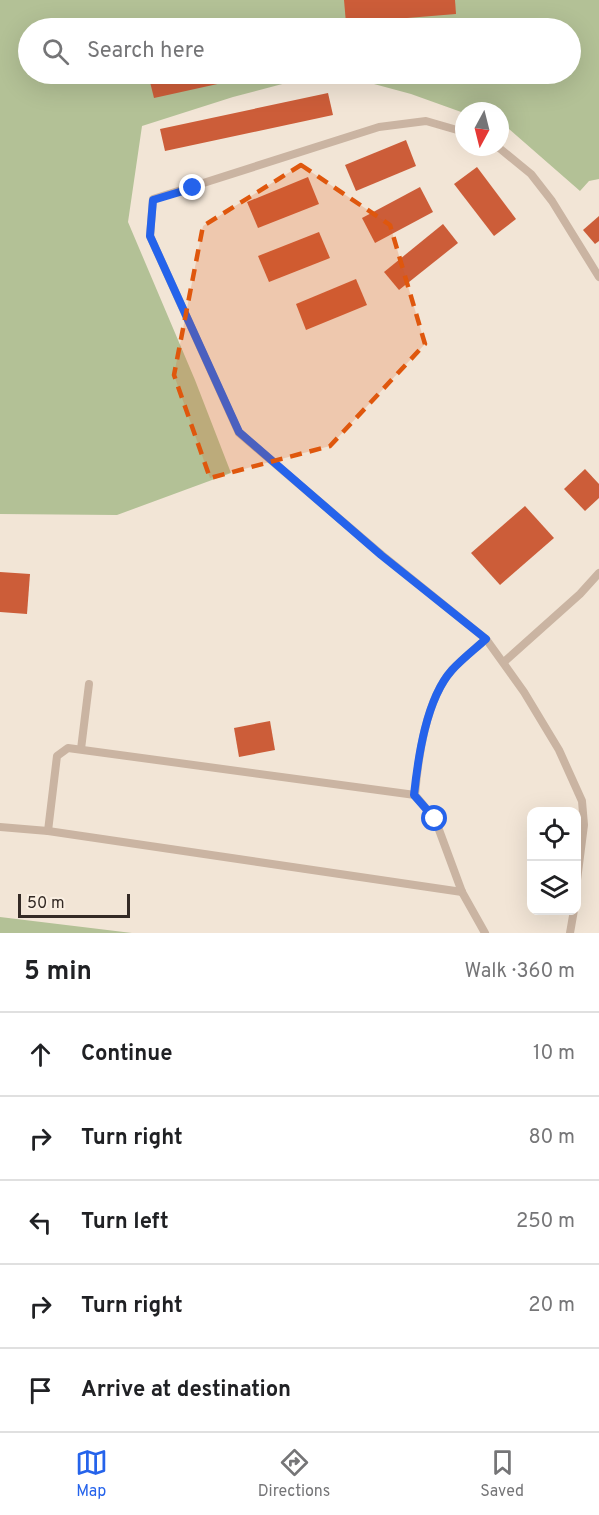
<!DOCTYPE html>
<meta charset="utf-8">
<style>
body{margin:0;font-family:Overpass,sans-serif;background:#f6f6f6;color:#202124}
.controls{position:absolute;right:18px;bottom:18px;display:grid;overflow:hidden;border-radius:12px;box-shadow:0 6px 24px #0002}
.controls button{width:54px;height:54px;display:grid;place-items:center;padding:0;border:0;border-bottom:2px solid #e0e0e0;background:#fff;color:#202124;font:30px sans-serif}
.compass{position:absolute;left:455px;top:102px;width:54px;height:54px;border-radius:50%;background:#fff;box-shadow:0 6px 24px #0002;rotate:187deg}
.scale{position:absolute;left:18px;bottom:15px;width:112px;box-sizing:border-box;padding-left:6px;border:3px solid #342a25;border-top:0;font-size:16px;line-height:21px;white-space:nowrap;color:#342a25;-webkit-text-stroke:4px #faefe2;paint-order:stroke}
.stop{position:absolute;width:18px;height:18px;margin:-14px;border:4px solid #2563eb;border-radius:50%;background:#fff}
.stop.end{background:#2563eb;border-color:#fff;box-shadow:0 2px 6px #0008}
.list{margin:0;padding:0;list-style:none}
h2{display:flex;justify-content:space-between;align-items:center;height:78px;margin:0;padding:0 24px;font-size:26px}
h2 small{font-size:20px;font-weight:400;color:#757577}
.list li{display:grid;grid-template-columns:39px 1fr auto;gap:18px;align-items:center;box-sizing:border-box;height:84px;padding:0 24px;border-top:2px solid #e0e0e0}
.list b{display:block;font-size:22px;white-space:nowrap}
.list em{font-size:20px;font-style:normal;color:#757577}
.icon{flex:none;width:33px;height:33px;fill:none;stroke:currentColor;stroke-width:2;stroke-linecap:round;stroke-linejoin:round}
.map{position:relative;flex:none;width:599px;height:933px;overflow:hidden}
.search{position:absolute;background:#fff;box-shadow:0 6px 24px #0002;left:18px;right:18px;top:18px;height:66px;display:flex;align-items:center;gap:15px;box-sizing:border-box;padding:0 21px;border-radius:33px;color:#757577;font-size:22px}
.sheet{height:498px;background:#fff}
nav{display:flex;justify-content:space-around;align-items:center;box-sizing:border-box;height:84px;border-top:2px solid #e0e0e0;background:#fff;font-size:16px;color:#757577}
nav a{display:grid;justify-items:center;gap:3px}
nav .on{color:#2563eb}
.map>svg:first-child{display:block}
.green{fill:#b3c196}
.building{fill:#cc5d39}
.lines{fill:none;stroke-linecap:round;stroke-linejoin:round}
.lane{stroke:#cab4a2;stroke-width:8}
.route{stroke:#2563eb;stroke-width:8}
.marked{fill:#df570d;fill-opacity:0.2;stroke:#df570d;stroke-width:4.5;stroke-dasharray:12 8;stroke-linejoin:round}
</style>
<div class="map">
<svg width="599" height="933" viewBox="0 0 599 933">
<rect width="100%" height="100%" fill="#f2e5d6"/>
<g class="green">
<polygon points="0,0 599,0 599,179 589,181 580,191 509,129 500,126 500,111 464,111 464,113 411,94 337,74 570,74 570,28 28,28 28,74 320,74 233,97 142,126 128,222 195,380 231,473 117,515 0,514"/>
<polygon points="0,917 132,933 0,933"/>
</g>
<g class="building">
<polygon points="344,0 455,0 456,14 346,23"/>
<polygon points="148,74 263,74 154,98"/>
<polygon points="328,93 333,115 165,151 160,129"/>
<polygon points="406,140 416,166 356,191 345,165"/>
<polygon points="477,167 516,219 494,236 454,184"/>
<polygon points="308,177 319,204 258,228 247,202"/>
<polygon points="420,187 433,212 375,243 362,218"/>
<polygon points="599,216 599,241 595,244 583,230"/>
<polygon points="443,224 458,243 399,290 384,272"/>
<polygon points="319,232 330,258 269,282 258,256"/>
<polygon points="356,279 367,305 306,330 296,304"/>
<polygon points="585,469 599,484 599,498 585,511 564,489"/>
<polygon points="525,506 554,538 500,585 471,553"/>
<polygon points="0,572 30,574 27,614 0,612"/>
<polygon points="270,721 275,750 239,757 234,728"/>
</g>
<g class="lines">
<g class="lane">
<polyline points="464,132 426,121 379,127 153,199 150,236 239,433 382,555 486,639 524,692 559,750 582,801 584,825 576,888"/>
<polyline points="498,147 531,174 552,201 599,277"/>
<polyline points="504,662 580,594 599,573"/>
<polyline points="81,749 89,684"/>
<polyline points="0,827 48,831 462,892"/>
<polyline points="48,831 57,756 68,748 415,795"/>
<path d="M485,933L462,892L435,819L415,795C418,758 426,699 452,670C462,659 475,649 486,639"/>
<polyline points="570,933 574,910"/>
</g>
</g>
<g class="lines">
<path class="route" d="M193,188L153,200L150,236L239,432L381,555L486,639C475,649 462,659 452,670C426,699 418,758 414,795L435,819"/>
</g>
<path class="marked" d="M301,165L390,225L425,344L330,446L210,478L174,375L203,226Z"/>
</svg>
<div class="controls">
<button><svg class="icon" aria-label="locate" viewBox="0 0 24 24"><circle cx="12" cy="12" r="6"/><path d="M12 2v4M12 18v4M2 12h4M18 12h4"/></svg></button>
<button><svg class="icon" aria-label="layers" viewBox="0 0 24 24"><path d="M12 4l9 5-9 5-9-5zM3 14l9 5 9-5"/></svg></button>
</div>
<svg class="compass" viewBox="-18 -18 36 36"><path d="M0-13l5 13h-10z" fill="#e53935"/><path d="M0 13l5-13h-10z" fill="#757577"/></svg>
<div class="scale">50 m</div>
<div class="stop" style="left:435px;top:819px"></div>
<div class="stop end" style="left:193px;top:188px"></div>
<div class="search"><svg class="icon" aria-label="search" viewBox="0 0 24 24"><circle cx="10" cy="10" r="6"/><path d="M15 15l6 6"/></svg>Search here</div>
</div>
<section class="sheet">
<h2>5 min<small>Walk · 360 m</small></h2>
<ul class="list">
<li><svg class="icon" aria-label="ahead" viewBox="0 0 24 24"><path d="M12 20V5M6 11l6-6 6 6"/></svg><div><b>Continue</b></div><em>10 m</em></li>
<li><svg class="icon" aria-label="right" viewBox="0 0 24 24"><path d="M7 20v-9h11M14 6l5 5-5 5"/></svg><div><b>Turn right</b></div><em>80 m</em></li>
<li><svg class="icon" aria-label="left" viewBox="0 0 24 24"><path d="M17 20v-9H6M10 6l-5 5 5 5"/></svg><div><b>Turn left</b></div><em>250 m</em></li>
<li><svg class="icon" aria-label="right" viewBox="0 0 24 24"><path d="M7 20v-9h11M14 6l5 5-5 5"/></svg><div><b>Turn right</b></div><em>20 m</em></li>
<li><svg class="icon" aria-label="arrive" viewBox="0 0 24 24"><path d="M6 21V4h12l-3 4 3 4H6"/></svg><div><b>Arrive at destination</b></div></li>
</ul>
</section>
<nav>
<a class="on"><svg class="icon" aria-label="map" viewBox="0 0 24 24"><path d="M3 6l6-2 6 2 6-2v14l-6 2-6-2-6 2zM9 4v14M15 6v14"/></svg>Map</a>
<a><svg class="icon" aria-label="directions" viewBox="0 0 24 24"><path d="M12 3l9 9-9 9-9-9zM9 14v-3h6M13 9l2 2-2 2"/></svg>Directions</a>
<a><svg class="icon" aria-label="saved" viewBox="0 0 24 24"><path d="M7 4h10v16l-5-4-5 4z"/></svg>Saved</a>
</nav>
